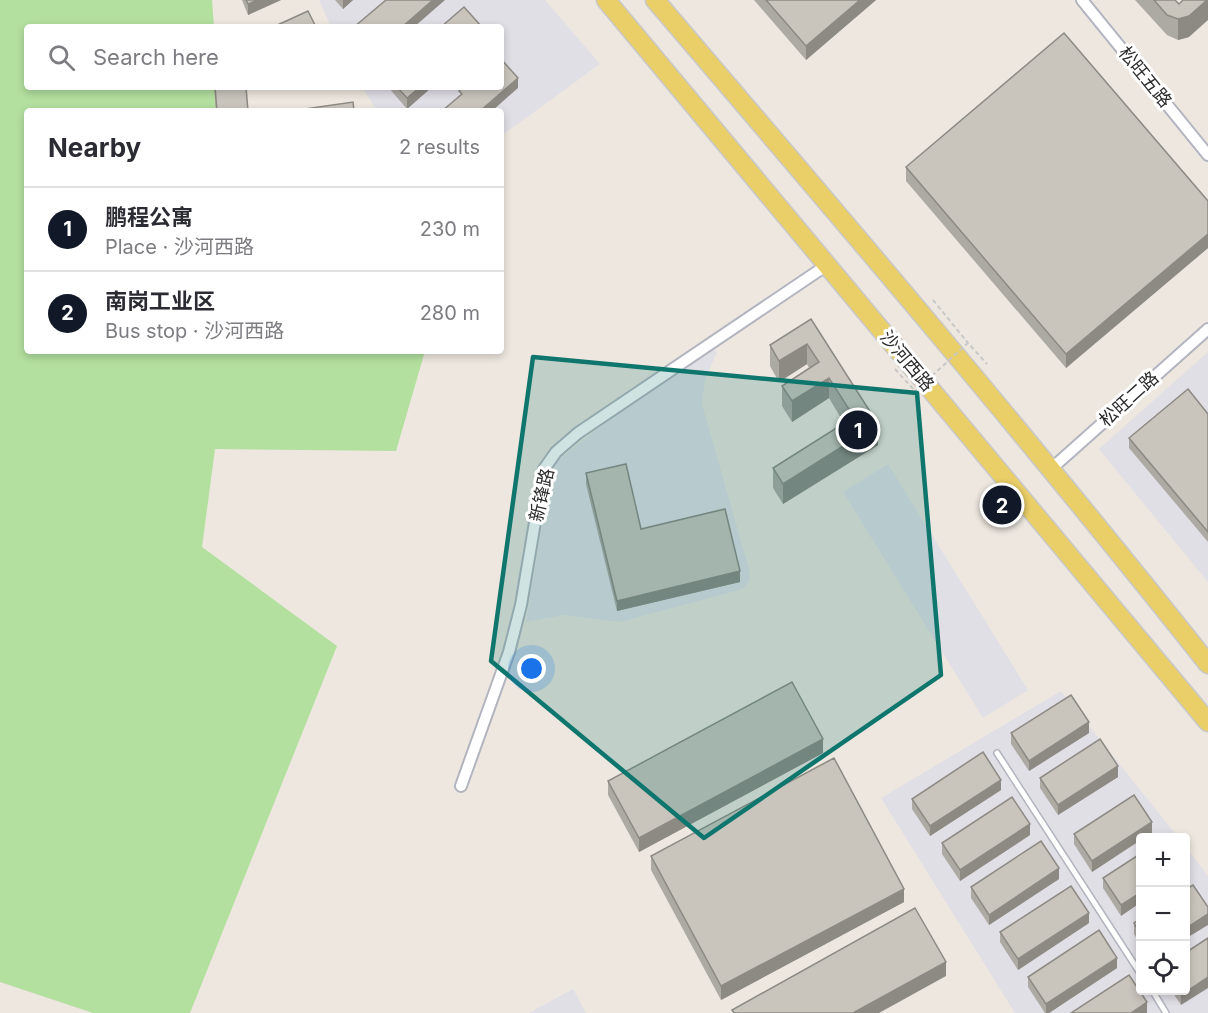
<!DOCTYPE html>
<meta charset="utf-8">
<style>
body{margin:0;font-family:Inter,"Noto Sans SC",sans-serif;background:#f7f7f7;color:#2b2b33}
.controls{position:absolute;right:18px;bottom:18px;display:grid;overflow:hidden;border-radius:6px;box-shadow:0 3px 9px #0003}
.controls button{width:54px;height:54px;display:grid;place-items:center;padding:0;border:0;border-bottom:2px solid #e1e1e2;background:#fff;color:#2b2b33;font:30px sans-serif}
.you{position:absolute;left:532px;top:669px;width:21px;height:21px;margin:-15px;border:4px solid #fff;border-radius:50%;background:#1a73e8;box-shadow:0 0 0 9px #1a73e833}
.badge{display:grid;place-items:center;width:39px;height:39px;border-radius:50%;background:#111827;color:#fff;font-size:20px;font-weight:700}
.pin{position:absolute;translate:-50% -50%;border:3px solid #fff;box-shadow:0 2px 6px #0006}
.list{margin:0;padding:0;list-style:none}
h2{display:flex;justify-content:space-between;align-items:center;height:78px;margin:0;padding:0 24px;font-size:26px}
h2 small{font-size:20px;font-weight:400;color:#7c7c81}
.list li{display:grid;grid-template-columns:39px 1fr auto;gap:18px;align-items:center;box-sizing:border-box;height:84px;padding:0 24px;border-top:2px solid #e1e1e2}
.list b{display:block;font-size:22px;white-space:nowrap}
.list p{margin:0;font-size:20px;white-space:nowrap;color:#7c7c81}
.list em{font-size:20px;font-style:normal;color:#7c7c81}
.icon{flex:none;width:33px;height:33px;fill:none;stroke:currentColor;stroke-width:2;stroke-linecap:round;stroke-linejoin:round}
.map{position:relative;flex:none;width:1208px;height:1013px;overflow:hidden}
.search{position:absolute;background:#fff;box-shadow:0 3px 9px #0003;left:24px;top:24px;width:480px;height:66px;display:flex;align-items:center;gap:15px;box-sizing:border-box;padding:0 21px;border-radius:6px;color:#7c7c81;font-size:22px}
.panel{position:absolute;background:#fff;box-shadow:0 3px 9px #0003;left:24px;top:108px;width:480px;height:246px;border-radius:6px}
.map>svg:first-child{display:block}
.industrial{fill:#e1dfe6}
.green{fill:#b3e09f}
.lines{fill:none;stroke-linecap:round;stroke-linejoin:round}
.service-casing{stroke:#b2b5bf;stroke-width:8}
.minor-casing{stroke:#b2b5bf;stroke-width:14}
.primary-casing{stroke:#c8c8c8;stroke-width:21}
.path{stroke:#c8c8c8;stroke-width:2;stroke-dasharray:4.5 3;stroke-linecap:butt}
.service{stroke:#fff;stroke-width:5}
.minor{stroke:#fff;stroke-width:10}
.primary{stroke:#eace67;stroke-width:18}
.path-bridge{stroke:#c8c8c8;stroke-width:2;stroke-dasharray:4.5 3;stroke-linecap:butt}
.wall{fill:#ada9a3}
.shaded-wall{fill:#8d8a84}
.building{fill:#c9c5bd;stroke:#8d8a84;stroke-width:1.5}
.marked{fill:#0f766e;fill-opacity:0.2;stroke:#0f766e;stroke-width:4.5;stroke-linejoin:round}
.labels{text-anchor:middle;stroke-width:6;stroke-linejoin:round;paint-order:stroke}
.street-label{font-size:18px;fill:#2c2c2c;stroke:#fff}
</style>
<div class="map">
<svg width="1208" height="1013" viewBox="0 0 1208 1013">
<rect width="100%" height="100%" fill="#ede7df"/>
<g class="industrial">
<polygon points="319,0 545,0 600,64 501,136 501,111 377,111 362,87 501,87 501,27 331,27"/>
<polygon points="713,348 717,352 705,380 702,404 750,573 749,581 743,589 620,622 564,615 526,622 551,473 558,460 623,409"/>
<polygon points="1208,352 1208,582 1099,449"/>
<polygon points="888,464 1028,690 983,718 843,492"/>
<polygon points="1061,691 1178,837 1140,838 1140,990 1186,990 1186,847 1208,876 1208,1013 1015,1013 881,798"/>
<polygon points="573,989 586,1013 529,1013"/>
</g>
<polygon class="green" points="0,0 212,0 214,27 27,27 27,87 217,87 218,111 27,111 27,351 425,351 396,451 215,449 202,547 337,646 190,1013 93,1013 0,982"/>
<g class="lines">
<g class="service-casing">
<g id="service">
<polyline points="997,753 1140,973"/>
<polyline points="1152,990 1166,1013"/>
</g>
</g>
<g class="minor-casing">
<g id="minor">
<polyline points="1082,0 1208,155"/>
<polyline points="1051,469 1208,329"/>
<polyline points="461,786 509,652 521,605 544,469 556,452 578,433 827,265"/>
</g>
</g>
<g class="primary-casing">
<g id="primary">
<polyline points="606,0 1208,722"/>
<path d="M655,0C842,219 1029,438 1208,664"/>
</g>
</g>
<polyline class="path" points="933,300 968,343"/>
<use href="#service" class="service"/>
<use href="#minor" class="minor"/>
<use href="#primary" class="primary"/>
<polyline class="path-bridge" points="895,369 915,391 968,343 987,364"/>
</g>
<g class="wall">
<polygon points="242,0 281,0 248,15"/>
<polygon points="335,0 353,0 343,9"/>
<polygon points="754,0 876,0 806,60"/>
<polygon points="1135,0 1175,0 1179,4 1189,37 1178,40 1167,35"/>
<polygon points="214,87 246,87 248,111 216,111"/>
<polygon points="388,87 432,87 407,109"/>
<polygon points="906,167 1208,201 1208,248 1066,368 906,181"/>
<polygon points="811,319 878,445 783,504 773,488 773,468 844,423 829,398 792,422 782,406 782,386 809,368 807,364 779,382 770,366 770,345"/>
<polygon points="1208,414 1208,542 1129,448 1129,438"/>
<polygon points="586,473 641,529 740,582 617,611 586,484"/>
<polygon points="1011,733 1089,733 1029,771 1011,744"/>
<polygon points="823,753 639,852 608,795 608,781"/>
<polygon points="1118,777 1058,815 1040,788 1040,778"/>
<polygon points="1001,790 930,836 912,809 912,799"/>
<polygon points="1152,833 1092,872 1074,844 1074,834"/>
<polygon points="1030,835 960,881 942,854 942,843"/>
<polygon points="1140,854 1121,916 1103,888 1103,878"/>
<polygon points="651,856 904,902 721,1000 651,870"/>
<polygon points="1059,879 989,925 971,898 971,887"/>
<polygon points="1140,919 1140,944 1134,934 1134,923"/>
<polygon points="1089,923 1018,970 1000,942 1000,932"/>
<polygon points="1117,968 1049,1013 1045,1013 1028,987 1028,977"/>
<polygon points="1171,990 1185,990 1181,1005"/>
</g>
<g class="shaded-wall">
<polygon points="258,0 281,0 248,15 248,4"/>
<polygon points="343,0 353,0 343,9"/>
<polygon points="433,0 445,0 414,27 402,27"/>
<polygon points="860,0 876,0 806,60 806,46"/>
<polygon points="1207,0 1208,0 1208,20 1189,37 1178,40 1178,19"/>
<polygon points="518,78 518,88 492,111 480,111"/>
<polygon points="420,87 432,87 407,109 407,98"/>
<polygon points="1208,234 1208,248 1066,368 1066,354"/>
<polygon points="807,344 807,364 779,382 779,361"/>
<polygon points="829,378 829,398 792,422 792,401"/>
<polygon points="878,424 878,445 783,504 783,484"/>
<polygon points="740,571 740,582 617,611 617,601"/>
<polygon points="1089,722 1089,733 1029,771 1029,761"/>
<polygon points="823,739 823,753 639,852 639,838"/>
<polygon points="1118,766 1118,777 1058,815 1058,805"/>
<polygon points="1001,780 1001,790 930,836 930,826"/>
<polygon points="1152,822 1152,833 1145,837 1140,837 1140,840 1092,872 1092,861"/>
<polygon points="1030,824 1030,835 960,881 960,870"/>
<polygon points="1059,868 1059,879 989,925 989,915"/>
<polygon points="904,889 904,902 721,1000 721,986"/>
<polygon points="1140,893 1140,903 1121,916 1121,905"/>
<polygon points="1089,913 1089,923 1018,970 1018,959"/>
<polygon points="1208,914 1208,925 1185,939 1185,929"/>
<polygon points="1117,958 1117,968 1049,1013 1046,1013 1046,1004"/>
<polygon points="946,962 946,976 879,1013 853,1013"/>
<polygon points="1208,977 1208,988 1181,1005 1181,995"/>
<polygon points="1147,1002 1147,1013 1131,1013"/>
</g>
<g class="building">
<polygon points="246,0 258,0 248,4"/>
<polygon points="386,0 433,0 402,27 354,27"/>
<polygon points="766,0 860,0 806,46"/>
<polygon points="1154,0 1175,0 1179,4 1183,0 1207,0 1189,16 1178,19 1167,15"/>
<polygon points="464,7 482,27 441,27"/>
<polygon points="308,11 316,27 273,27"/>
<polygon points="1064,33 1208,201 1208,234 1066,354 906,167"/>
<polygon points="501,59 518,78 480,111 442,111 462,94 459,91 464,87 501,87"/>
<polygon points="215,87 246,87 248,111 217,111"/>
<polygon points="397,87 420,87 407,98"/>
<polygon points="353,102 354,111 291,111"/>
<polygon points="811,319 878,424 783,484 773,468 854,417 829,378 792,401 782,386 819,362 807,344 779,361 770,345"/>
<polygon points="1188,389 1208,414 1208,532 1129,438"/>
<polygon points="626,464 641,529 725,509 740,571 617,601 586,473"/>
<polygon points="792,682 823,739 639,838 608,781"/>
<polygon points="1071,695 1089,722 1029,761 1011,733"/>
<polygon points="1100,739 1118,766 1058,805 1040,778"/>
<polygon points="983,752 1001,780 930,826 912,799"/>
<polygon points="834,758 904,889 721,986 651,856"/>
<polygon points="1134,795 1152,822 1092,861 1074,834"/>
<polygon points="1012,797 1030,824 960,870 942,843"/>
<polygon points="1041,841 1059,868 989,915 971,887"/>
<polygon points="1140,854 1140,893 1121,905 1103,878"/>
<polygon points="1193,885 1208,907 1208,914 1185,929 1185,890"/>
<polygon points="1071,886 1089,913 1018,959 1000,932"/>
<polygon points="915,908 946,962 853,1013 734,1013 732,1010"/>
<polygon points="1140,919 1140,934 1134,923"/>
<polygon points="1099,930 1117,958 1046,1004 1028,977"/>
<polygon points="1208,938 1208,977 1181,995 1178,990 1185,990 1185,953"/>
<polygon points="1129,975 1147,1002 1131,1013 1071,1013"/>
</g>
<path class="marked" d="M533,357L917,393L941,675L704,838L491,661Z"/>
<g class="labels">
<g class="street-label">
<text transform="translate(1145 77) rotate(51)" y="6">松旺五路</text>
<text transform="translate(907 361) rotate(50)" y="6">沙河西路</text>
<text transform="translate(1129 399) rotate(-42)" y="6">松旺二路</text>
<text transform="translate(542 495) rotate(-77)" y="6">新锋路</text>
</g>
</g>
</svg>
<div class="controls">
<button>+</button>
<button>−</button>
<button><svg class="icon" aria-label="locate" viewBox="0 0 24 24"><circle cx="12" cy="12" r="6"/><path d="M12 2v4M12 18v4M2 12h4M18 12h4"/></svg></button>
</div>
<div class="you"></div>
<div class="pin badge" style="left:858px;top:430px">1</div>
<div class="pin badge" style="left:1002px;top:505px">2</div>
<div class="search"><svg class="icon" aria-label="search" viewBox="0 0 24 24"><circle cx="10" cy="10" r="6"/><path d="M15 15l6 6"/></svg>Search here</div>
<section class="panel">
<h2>Nearby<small>2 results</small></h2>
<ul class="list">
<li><span class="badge">1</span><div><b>鹏程公寓</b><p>Place · 沙河西路</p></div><em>230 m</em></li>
<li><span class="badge">2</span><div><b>南岗工业区</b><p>Bus stop · 沙河西路</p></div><em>280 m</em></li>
</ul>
</section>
</div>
